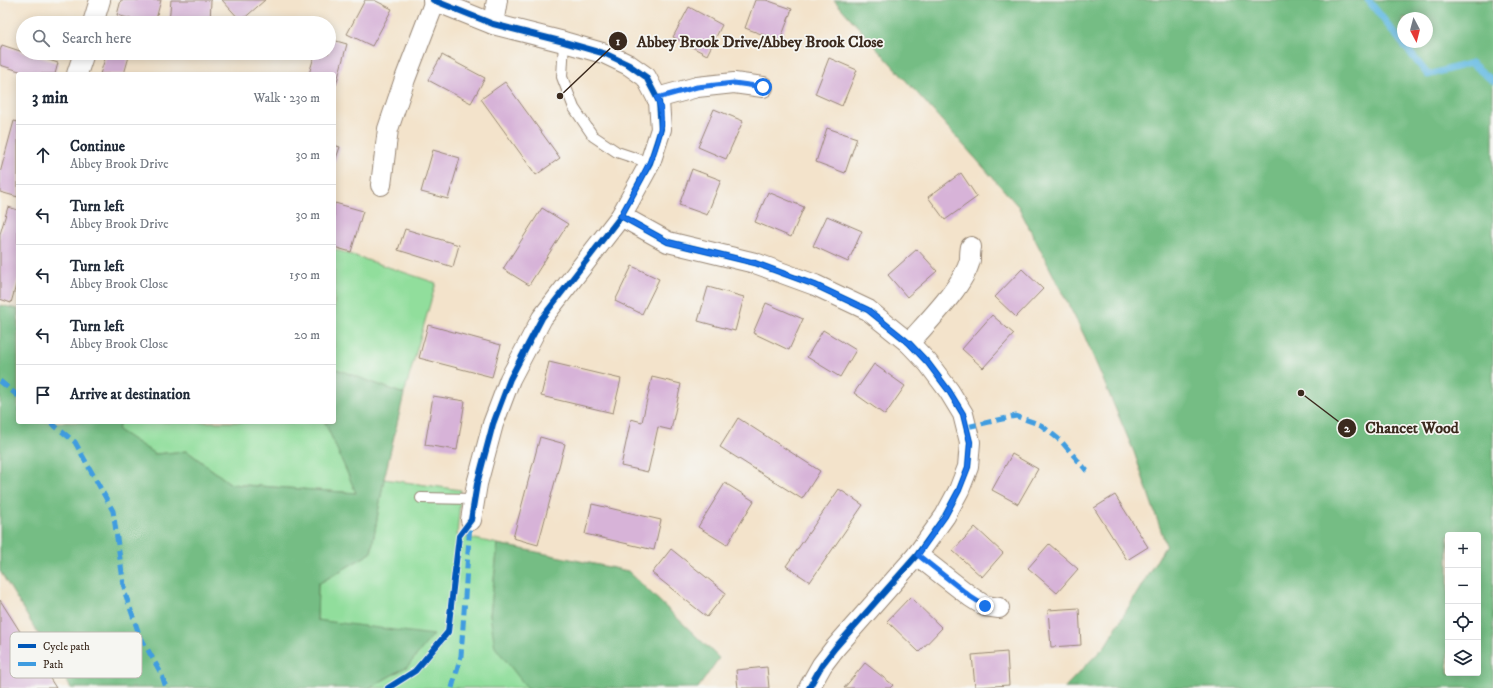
<!DOCTYPE html>
<meta charset="utf-8">
<style>
body{margin:0;font-family:"IM FELL DW Pica",serif;background:#f6f6f7;color:#1f2937}
.controls{position:absolute;right:12px;bottom:12px;display:grid;overflow:hidden;border-radius:4px;box-shadow:0 2px 10px #0003}
.controls button{width:36px;height:36px;display:grid;place-items:center;padding:0;border:0;border-bottom:1px solid #e0e1e3;background:#fff;color:#1f2937;font:20px sans-serif}
.compass{position:absolute;left:1397px;top:12px;width:36px;height:36px;border-radius:50%;background:#fff;box-shadow:0 2px 10px #0003;rotate:173deg}
.stop{position:absolute;width:12px;height:12px;margin:-9px;border:3px solid #1a73e8;border-radius:50%;background:#fff}
.stop.end{background:#1a73e8;border-color:#fff;box-shadow:0 1px 4px #0008}
.list{margin:0;padding:0;list-style:none}
h2{display:flex;justify-content:space-between;align-items:center;height:52px;margin:0;padding:0 16px;font-size:17px}
h2 small{font-size:13px;font-weight:400;color:#747a83}
.list li{display:grid;grid-template-columns:26px 1fr auto;gap:12px;align-items:center;box-sizing:border-box;height:60px;padding:0 16px;border-top:1px solid #e0e1e3}
.list b{display:block;font-size:15px;white-space:nowrap}
.list p{margin:0;font-size:13px;white-space:nowrap;color:#747a83}
.list em{font-size:13px;font-style:normal;color:#747a83}
.icon{flex:none;width:22px;height:22px;fill:none;stroke:currentColor;stroke-width:2;stroke-linecap:round;stroke-linejoin:round}
.map{position:relative;flex:none;width:1493px;height:688px;overflow:hidden}
.search{position:absolute;background:#fff;box-shadow:0 2px 10px #0003;left:16px;top:16px;width:320px;height:44px;display:flex;align-items:center;gap:10px;box-sizing:border-box;padding:0 14px;border-radius:22px;color:#747a83;font-size:15px}
.panel{position:absolute;background:#fff;box-shadow:0 2px 10px #0003;left:16px;top:72px;width:320px;height:352px;border-radius:4px}
.map>svg:first-child{display:block}
.green{fill:#91de9c;stroke:#66845d}
.forest{fill:#74bd84;stroke:#587451;fill-rule:evenodd}
.lines{fill:none;stroke-linecap:round;stroke-linejoin:round}
.stream{stroke:#66bbe3;stroke-width:7}
.building{fill:#d7b3d8}
.lane-casing{stroke:#978674;stroke-width:12}
.street-casing{stroke:#978674;stroke-width:22}
.lane{stroke:#fff;stroke-width:10}
.street{stroke:#fff;stroke-width:20}
.quiet{stroke:#3f9ce0;stroke-width:5;stroke-dasharray:10 5;stroke-linecap:butt}
.cycleway-casing{stroke:#f6f6f2;stroke-width:8}
.cycleway{stroke:#0057b8;stroke-width:6}
.route{stroke:#1a73e8;stroke-width:5}
.key{fill:#f6f6f2;stroke:#beb9b2;stroke-width:1}
.key-label{font-size:11px;fill:#3b2a1e}
.leader{fill:none;stroke:#3b2a1e;stroke-width:1.5}
.callout-dot{fill:#3b2a1e;stroke:#f6f6f2;stroke-width:1.5}
.mark-label{font-size:12px;text-anchor:middle;font-weight:bold;fill:#fff}
.callout-label{font-size:16px;text-anchor:middle;font-weight:bold;fill:#3b2a1e;stroke:#f6f6f2;stroke-width:3.5;stroke-linejoin:round;paint-order:stroke}
</style>
<div class="map">
<svg width="1493" height="688" viewBox="0 0 1493 688">
<rect width="100%" height="100%" fill="#f6f6f2"/>
<filter id="ink" filterUnits="userSpaceOnUse"><feTurbulence type="fractalNoise" baseFrequency=".025" numOctaves="2"/><feDisplacementMap in="SourceGraphic" scale="8" xChannelSelector="R" yChannelSelector="G"/><feConvolveMatrix kernelMatrix="1 2 1 2 8 2 1 2 1" color-interpolation-filters="sRGB"/></filter>
<filter id="wash" filterUnits="userSpaceOnUse"><feTurbulence type="fractalNoise" baseFrequency=".012" numOctaves="4" result="noise"/><feDisplacementMap in="SourceGraphic" scale="16" xChannelSelector="R" yChannelSelector="G"/><feGaussianBlur stdDeviation="0.9" result="paint"/><feColorMatrix in="noise" values="0 0 0 0 0 0 0 0 0 0 0 0 0 0 0 0 0 1.4 0 .05"/><feComposite in="paint" operator="in"/></filter>
<g filter="url(#wash)">
<rect width="100%" height="100%" fill="#f3e3cb"/>
<g class="green">
<polygon points="334,249 436,283 404,394 336,369 334,372"/>
<polygon points="120,422 325,422 357,493 231,484 187,451 155,454 117,430"/>
<polygon points="384,479 461,490 457,535 498,544 490,615 524,684 528,688 369,688 408,666 317,620 318,584 371,553"/>
</g>
<g class="forest">
<path d="M834,0H1493V688H1064L1105,646L1166,545L1134,452L1084,335L1018,206ZM1403,18H1427V42H1403ZM1448,535H1478V673H1448Z"/>
<polygon points="0,305 18,309 18,422 120,422 118,430 155,454 187,451 231,484 356,493 325,422 334,422 334,372 336,369 404,394 384,479 371,553 318,584 317,620 433,635 408,666 369,688 71,688 0,571"/>
<polygon points="498,544 628,571 719,658 698,688 528,688 524,684 495,647 490,615"/>
</g>
<g class="lines">
<polyline class="stream" points="1368,0 1428,75 1471,63 1493,81"/>
</g>
<g id="blocks">
<g class="building">
<polygon points="121,0 161,0 155,23 145,23 117,15"/>
<polygon points="171,0 211,0 210,23 169,23"/>
<polygon points="222,0 265,0 241,21"/>
<polygon points="365,0 374,0 392,9 372,46 347,34"/>
<polygon points="755,0 766,0 792,9 780,41 745,28"/>
<polygon points="689,7 722,25 707,55 673,37"/>
<polygon points="329,39 347,44 336,85 334,85 334,74 309,74 315,53 329,53"/>
<polygon points="2,45 23,52 23,53 27,53 58,63 55,74 29,74 0,65 0,51"/>
<polygon points="107,53 130,53 124,74 100,74"/>
<polygon points="442,55 485,78 471,103 428,80"/>
<polygon points="829,58 857,70 842,106 815,94"/>
<polygon points="505,82 560,158 536,175 481,99"/>
<polygon points="714,109 743,121 726,159 698,147"/>
<polygon points="14,121 18,122 18,197 0,192 0,173"/>
<polygon points="827,128 857,138 845,173 816,162"/>
<polygon points="334,145 340,147 334,164"/>
<polygon points="433,150 460,158 448,199 421,192"/>
<polygon points="692,169 721,180 707,215 679,205"/>
<polygon points="961,173 977,197 945,220 928,197"/>
<polygon points="768,192 804,207 791,237 755,222"/>
<polygon points="335,203 363,211 351,252 334,247 334,207"/>
<polygon points="8,207 18,210 18,278 11,303 0,299 0,234"/>
<polygon points="542,208 568,224 529,285 503,269"/>
<polygon points="827,216 862,231 848,262 813,246"/>
<polygon points="405,229 459,245 453,267 398,250"/>
<polygon points="917,249 937,271 907,297 888,275"/>
<polygon points="632,266 659,279 642,314 615,301"/>
<polygon points="1022,269 1043,289 1016,317 995,297"/>
<polygon points="708,287 744,297 735,331 698,321"/>
<polygon points="766,303 803,319 789,350 753,333"/>
<polygon points="992,315 1014,334 983,368 962,349"/>
<polygon points="428,325 501,345 492,377 419,358"/>
<polygon points="823,330 856,350 840,377 807,357"/>
<polygon points="549,362 621,379 613,413 541,396"/>
<polygon points="874,364 905,386 885,415 854,393"/>
<polygon points="652,377 681,384 671,430 658,427 648,472 621,466 631,419 642,422"/>
<polygon points="433,396 465,401 457,450 425,445"/>
<polygon points="738,418 820,471 802,499 720,447"/>
<polygon points="540,437 565,444 538,545 513,538"/>
<polygon points="1012,454 1038,469 1018,504 992,490"/>
<polygon points="725,483 754,501 727,545 698,527"/>
<polygon points="839,489 863,505 810,582 786,566"/>
<polygon points="1115,495 1148,547 1127,560 1094,508"/>
<polygon points="592,504 661,520 654,550 585,534"/>
<polygon points="975,527 1003,553 982,577 953,551"/>
<polygon points="1049,544 1078,569 1057,593 1028,568"/>
<polygon points="671,549 726,593 707,617 652,573"/>
<polygon points="910,597 942,628 919,652 887,621"/>
<polygon points="0,600 56,688 0,688"/>
<polygon points="1079,608 1081,645 1051,647 1048,610"/>
<polygon points="1007,652 1009,685 975,687 972,655"/>
<polygon points="865,663 893,685 890,688 844,688"/>
<polygon points="767,667 769,688 738,688 736,670"/>
</g>
</g>
</g>
<g filter="url(#ink)">
<use href="#blocks" fill-opacity="0" stroke="#978674" stroke-width="1"/>
<g class="lines">
<g class="lane-casing">
<g id="lane">
<polyline points="564,42 562,77 574,108 593,136 617,152 650,163"/>
<polyline points="421,498 474,499"/>
</g>
</g>
<g class="street-casing">
<g id="street">
<polyline points="433,0 493,24 564,42 606,54 629,65 646,77 657,98 659,102 661,129 650,163 621,216 542,318 510,379 493,424 477,484 471,520"/>
<polyline points="93,23 100,0"/>
<polyline points="493,24 497,0"/>
<polyline points="77,74 84,53"/>
<polyline points="657,98 697,87 734,83 763,87"/>
<polyline points="381,185 388,129 405,79 435,1"/>
<polyline points="621,216 668,242 755,263 815,285 868,310 909,343 928,363 949,391 963,414 970,442 968,467 959,490 945,516 917,555 835,648 822,665 809,688"/>
<path d="M909,343C927,322 964,286 970,260C970,256 970,251 971,247"/>
<polyline points="917,555 971,597 985,606 999,608"/>
</g>
</g>
<use href="#lane" class="lane"/>
<use href="#street" class="street"/>
<g class="quiet">
<polyline points="0,381 18,396"/>
<polyline points="50,422 75,442 113,511 125,593 139,634 162,675 166,688"/>
<polyline points="967,427 1016,416 1041,425 1061,441 1087,471"/>
<polyline points="452,688 461,656 470,522"/>
</g>
<g class="cycleway-casing">
<g id="cycleway">
<polyline points="621,216 668,242 755,263 815,285 868,310 909,343 928,363 949,391 963,414 970,442 968,467 959,490 945,516 917,555 835,648 822,665 809,688"/>
<polyline points="388,688 415,671 448,632 459,536 471,520 477,484 493,424 510,379 542,318 621,216 650,163 661,129 659,102 657,98 646,77 629,65 606,54 564,42 493,24 433,0"/>
</g>
</g>
<use href="#cycleway" class="cycleway"/>
</g>
</g>
<g class="lines" filter="url(#ink)">
<path class="route" d="M763,87L734,83L697,87L657,98C674,131 637,186 621,216L668,242L755,263L815,285L868,310L909,343L928,363L949,391L963,414L970,442L968,467L959,490L945,516L918,555L971,597L985,606"/>
</g>
<rect x="10" y="632" width="132" height="46" rx="6" class="key"/>
<rect x="18" y="644" width="18" height="4" fill="#0057b8"/>
<rect x="18" y="662" width="18" height="4" fill="#3f9ce0"/>
<g class="key-label">
<text x="43" y="650">Cycle path</text>
<text x="43" y="668">Path</text>
</g>
<path class="leader" d="M560 96L618 41M1301 393L1347 428"/>
<g class="callout-dot">
<circle cx="560" cy="96" r="4"/>
<circle cx="1301" cy="393" r="4"/>
<circle cx="618" cy="41" r="10"/>
<circle cx="1347" cy="428" r="10"/>
</g>
<g class="mark-label">
<text x="618" y="45">1</text>
<text x="1347" y="432">2</text>
</g>
<g class="callout-label">
<text x="760" y="47">Abbey Brook Drive/Abbey Brook Close</text>
<text x="1412" y="433">Chancet Wood</text>
</g>
</svg>
<div class="controls">
<button>+</button>
<button>−</button>
<button><svg class="icon" aria-label="locate" viewBox="0 0 24 24"><circle cx="12" cy="12" r="6"/><path d="M12 2v4M12 18v4M2 12h4M18 12h4"/></svg></button>
<button><svg class="icon" aria-label="layers" viewBox="0 0 24 24"><path d="M12 4l9 5-9 5-9-5zM3 14l9 5 9-5"/></svg></button>
</div>
<svg class="compass" viewBox="-18 -18 36 36"><path d="M0-13l5 13h-10z" fill="#e53935"/><path d="M0 13l5-13h-10z" fill="#747a83"/></svg>
<div class="stop" style="left:763px;top:87px"></div>
<div class="stop end" style="left:985px;top:606px"></div>
<div class="search"><svg class="icon" aria-label="search" viewBox="0 0 24 24"><circle cx="10" cy="10" r="6"/><path d="M15 15l6 6"/></svg>Search here</div>
<section class="panel">
<h2>3 min<small>Walk · 230 m</small></h2>
<ul class="list">
<li><svg class="icon" aria-label="ahead" viewBox="0 0 24 24"><path d="M12 20V5M6 11l6-6 6 6"/></svg><div><b>Continue</b><p>Abbey Brook Drive</p></div><em>30 m</em></li>
<li><svg class="icon" aria-label="left" viewBox="0 0 24 24"><path d="M17 20v-9H6M10 6l-5 5 5 5"/></svg><div><b>Turn left</b><p>Abbey Brook Drive</p></div><em>30 m</em></li>
<li><svg class="icon" aria-label="left" viewBox="0 0 24 24"><path d="M17 20v-9H6M10 6l-5 5 5 5"/></svg><div><b>Turn left</b><p>Abbey Brook Close</p></div><em>150 m</em></li>
<li><svg class="icon" aria-label="left" viewBox="0 0 24 24"><path d="M17 20v-9H6M10 6l-5 5 5 5"/></svg><div><b>Turn left</b><p>Abbey Brook Close</p></div><em>20 m</em></li>
<li><svg class="icon" aria-label="arrive" viewBox="0 0 24 24"><path d="M6 21V4h12l-3 4 3 4H6"/></svg><div><b>Arrive at destination</b></div></li>
</ul>
</section>
</div>
